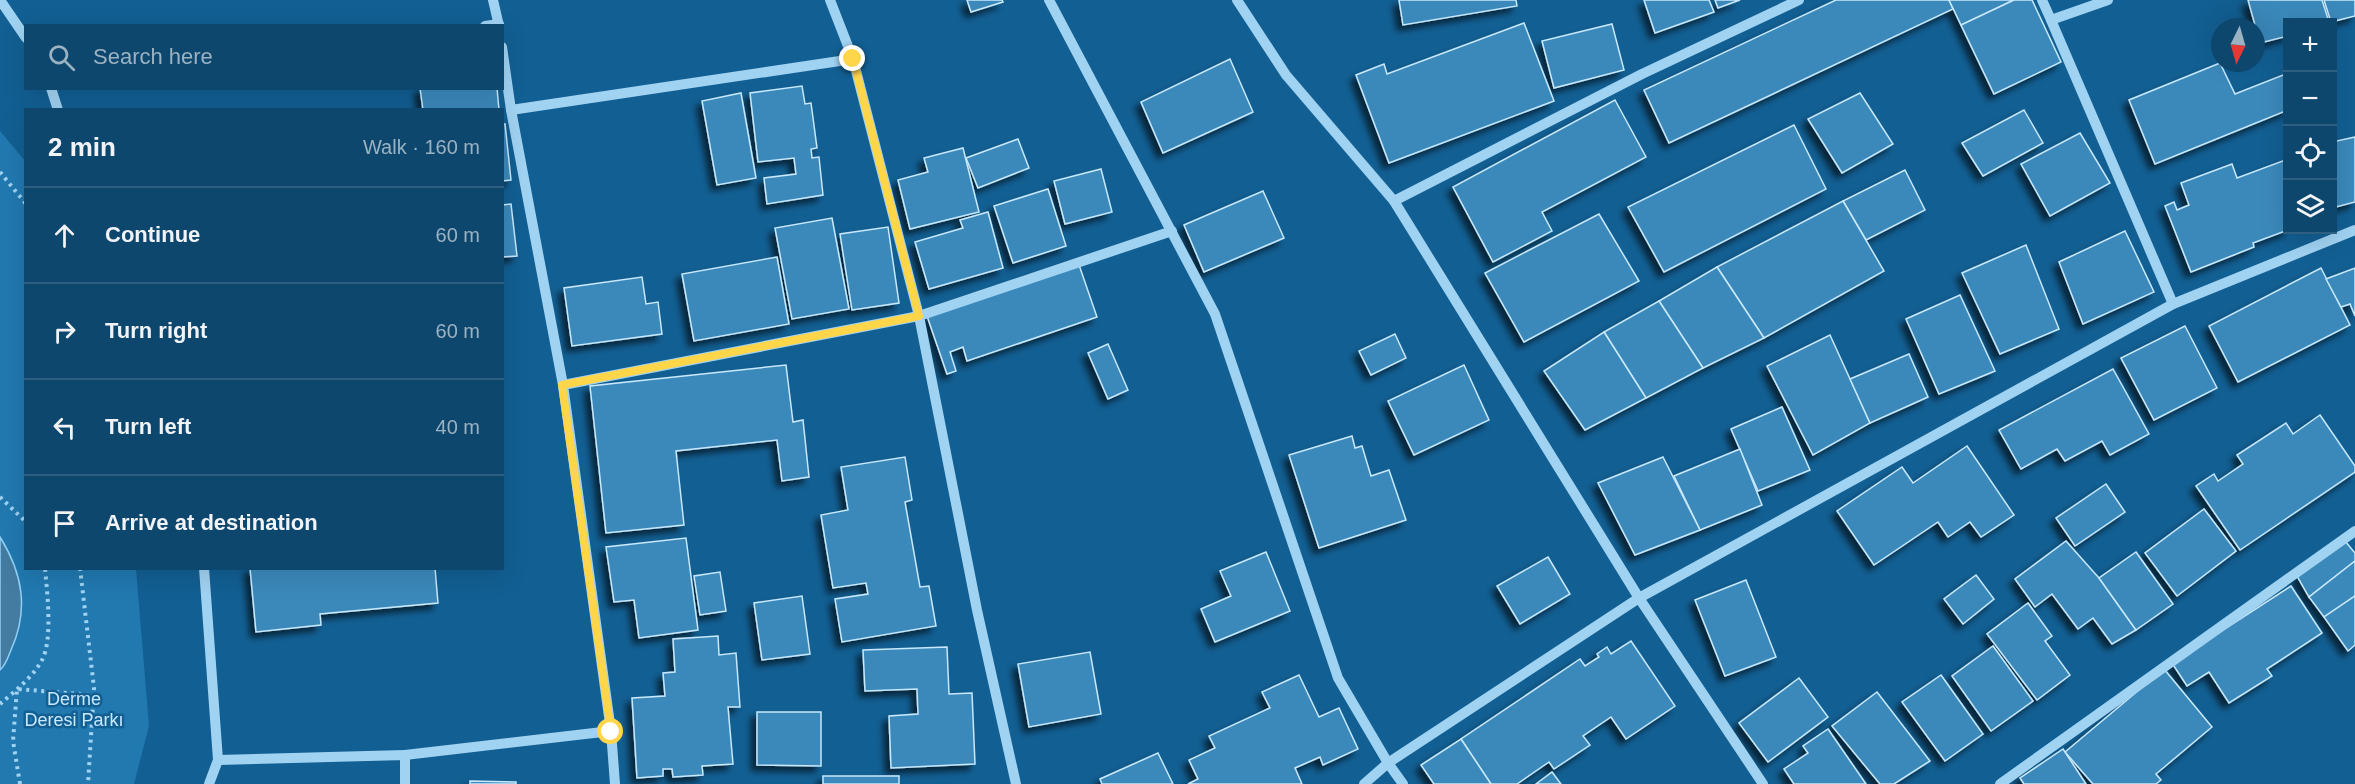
<!DOCTYPE html>
<meta charset="utf-8">
<style>
body{margin:0;font-family:Helvetica,sans-serif;background:#1c5176;color:#f1f3f6}
.controls{position:absolute;right:18px;top:18px;display:grid;overflow:hidden;border-radius:0px;box-shadow:0 6px 24px #0002}
.controls button{width:54px;height:54px;display:grid;place-items:center;padding:0;border:0;border-bottom:2px solid #2e5f81;background:#0e476e;color:#f1f3f6;font:30px sans-serif}
.compass{position:absolute;left:2211px;top:18px;width:54px;height:54px;border-radius:50%;background:#0e476e;box-shadow:0 6px 24px #0002;rotate:185deg}
.stop{position:absolute;width:18px;height:18px;margin:-14px;border:4px solid #ffd54a;border-radius:50%;background:#fff}
.stop.end{background:#ffd54a;border-color:#fff;box-shadow:0 2px 6px #0008}
.list{margin:0;padding:0;list-style:none}
h2{display:flex;justify-content:space-between;align-items:center;height:78px;margin:0;padding:0 24px;font-size:26px}
h2 small{font-size:20px;font-weight:400;color:#9bb2c2}
.list li{display:grid;grid-template-columns:39px 1fr auto;gap:18px;align-items:center;box-sizing:border-box;height:96px;padding:0 24px;border-top:2px solid #2e5f81}
.list b{display:block;font-size:22px;white-space:nowrap}
.list em{font-size:20px;font-style:normal;color:#9bb2c2}
.icon{flex:none;width:33px;height:33px;fill:none;stroke:currentColor;stroke-width:2;stroke-linecap:round;stroke-linejoin:round}
.map{position:relative;flex:none;width:2355px;height:784px;overflow:hidden}
.search{position:absolute;background:#0e476e;box-shadow:0 6px 24px #0002;left:24px;top:24px;width:480px;height:66px;display:flex;align-items:center;gap:15px;box-sizing:border-box;padding:0 21px;border-radius:0px;color:#9bb2c2;font-size:22px}
.panel{position:absolute;background:#0e476e;box-shadow:0 6px 24px #0002;left:24px;top:108px;width:480px;height:462px;border-radius:0px}
.map>svg:first-child{display:block}
.green{fill:#2179b0}
.water{fill:#447ba0;stroke:#91d0f6;stroke-width:1.5}
.building{fill:#3b89bb;stroke:#c7e8fd;stroke-width:1.5;filter:url(#shadow)}
.lines{fill:none;stroke-linecap:round;stroke-linejoin:round}
.path{stroke:#a0d2f2;stroke-width:4;stroke-dasharray:3 4.5;stroke-linecap:butt}
.minor{stroke:#a0d2f2;stroke-width:10}
.route{stroke:#ffd54a;stroke-width:8}
.labels{text-anchor:middle;stroke-width:5;stroke-linejoin:round;paint-order:stroke}
.park-label{font-size:18px;fill:#c7e8fd;stroke:#125f93}
</style>
<div class="map">
<svg width="2355" height="784" viewBox="0 0 2355 784">
<defs>
<filter id="shadow"><feDropShadow dx="-5.5" dy="5.5" stdDeviation="3" flood-color="#0009"/></filter>
</defs>
<rect width="100%" height="100%" fill="#125f93"/>
<polygon class="green" points="0,131 25,161 26,568 136,569 149,726 134,784 0,784"/>
<path class="water" d="M0,537C23,574 29,610 11,650C8,657 6,665 0,670Z"/>
<g class="building">
<polygon points="967,0 1002,0 1003,2 971,12"/>
<polygon points="1399,0 1516,0 1517,6 1403,25"/>
<polygon points="1644,0 1709,0 1714,12 1655,33"/>
<polygon points="1715,0 1740,0 1718,8"/>
<polygon points="1836,0 1949,0 1953,9 1669,143 1644,90"/>
<polygon points="1949,0 2014,0 1961,25"/>
<polygon points="2014,0 2032,0 2061,62 1994,94 1961,25"/>
<polygon points="2248,0 2322,0 2329,22 2288,22 2288,36 2260,43"/>
<polygon points="2324,0 2355,0 2355,16 2331,22"/>
<polygon points="1524,23 1554,101 1389,163 1356,75 1384,64 1387,74"/>
<polygon points="1612,24 1624,70 1554,88 1542,41"/>
<polygon points="1230,59 1253,112 1163,153 1141,102"/>
<polygon points="2220,63 2235,94 2288,73 2288,110 2155,164 2129,100"/>
<polygon points="802,86 805,104 811,103 817,148 811,149 812,158 819,157 823,195 767,204 764,178 796,174 794,158 758,162 750,93"/>
<polygon points="420,88 497,88 499,110 423,110"/>
<polygon points="741,93 756,178 717,185 702,101"/>
<polygon points="1860,93 1893,144 1842,173 1808,119"/>
<polygon points="1615,100 1646,157 1542,212 1552,231 1493,262 1453,187"/>
<polygon points="2024,110 2043,143 1983,176 1962,143"/>
<polygon points="502,124 505,124 511,180 502,181"/>
<polygon points="1794,125 1826,189 1664,272 1628,207"/>
<polygon points="2080,133 2110,183 2050,216 2021,164"/>
<polygon points="2355,137 2355,202 2332,208 2332,142"/>
<polygon points="1018,139 1029,168 978,188 966,158"/>
<polygon points="963,148 979,212 910,229 898,180 928,172 924,158"/>
<polygon points="2288,159 2288,230 2253,243 2254,247 2191,272 2165,206 2174,202 2177,210 2189,205 2181,183 2232,164 2237,178"/>
<polygon points="1101,169 1112,212 1065,224 1054,181"/>
<polygon points="1905,170 1925,210 1866,240 1843,201"/>
<polygon points="1048,189 1066,246 1013,263 994,206"/>
<polygon points="1263,191 1284,238 1204,272 1184,225"/>
<polygon points="1843,201 1884,271 1764,338 1717,267"/>
<polygon points="511,204 517,256 502,257 502,205"/>
<polygon points="988,212 1003,268 929,289 915,242 963,228 960,220"/>
<polygon points="1599,214 1639,281 1524,342 1485,273"/>
<polygon points="832,218 849,309 792,319 775,228"/>
<polygon points="888,227 899,303 852,310 840,234"/>
<polygon points="2125,231 2154,292 2083,324 2059,262"/>
<polygon points="2026,245 2059,329 2000,354 1962,273"/>
<polygon points="777,257 789,324 694,341 682,274"/>
<polygon points="1077,259 1097,317 967,361 963,347 950,352 956,371 947,374 927,316"/>
<polygon points="1717,267 1764,338 1703,368 1659,301"/>
<polygon points="2321,268 2350,325 2238,382 2209,326"/>
<polygon points="2355,268 2355,316 2350,304 2341,307 2326,279"/>
<polygon points="642,277 646,304 658,302 662,334 572,346 564,288"/>
<polygon points="1960,295 1995,371 1939,394 1906,319"/>
<polygon points="1659,301 1703,368 1646,398 1604,332"/>
<polygon points="2185,326 2217,388 2154,420 2121,358"/>
<polygon points="1604,332 1646,398 1585,430 1544,371"/>
<polygon points="1395,334 1406,358 1371,375 1359,351"/>
<polygon points="1830,335 1870,423 1813,455 1767,366"/>
<polygon points="1108,344 1128,390 1108,399 1088,353"/>
<polygon points="1909,354 1928,397 1870,423 1850,379"/>
<polygon points="786,365 793,422 803,420 809,477 782,481 777,440 676,451 684,525 606,533 590,386"/>
<polygon points="1464,365 1489,420 1414,455 1388,401"/>
<polygon points="2113,369 2149,434 2110,455 2102,441 2065,461 2057,449 2021,469 1999,430"/>
<polygon points="1782,407 1810,470 1758,491 1731,429"/>
<polygon points="2320,415 2355,466 2355,472 2240,550 2196,486 2214,474 2218,481 2243,464 2237,455 2286,423 2293,434"/>
<polygon points="1352,436 1355,448 1362,446 1371,476 1389,470 1406,520 1319,548 1289,455"/>
<polygon points="1967,446 2014,515 1981,537 1970,522 1948,537 1938,522 1874,565 1837,511 1902,467 1913,483"/>
<polygon points="1740,449 1762,505 1700,530 1674,476"/>
<polygon points="905,457 912,500 905,502 920,587 929,586 936,626 842,642 835,599 868,594 866,583 833,588 821,515 848,510 841,467"/>
<polygon points="1663,457 1700,530 1635,555 1598,483"/>
<polygon points="2106,484 2125,512 2075,546 2056,518"/>
<polygon points="2204,509 2236,551 2177,596 2145,553"/>
<polygon points="686,538 698,630 639,638 634,600 614,602 606,547"/>
<polygon points="2066,541 2099,578 2136,630 2112,644 2093,618 2078,629 2052,594 2035,607 2015,579"/>
<polygon points="2345,541 2355,553 2355,561 2309,597 2297,576"/>
<polygon points="1266,552 1290,611 1215,642 1201,609 1231,596 1220,571"/>
<polygon points="2136,552 2173,604 2136,630 2099,578"/>
<polygon points="1548,557 1570,594 1520,624 1497,586"/>
<polygon points="2355,561 2355,596 2324,617 2309,597"/>
<polygon points="250,568 435,568 438,603 320,614 321,625 256,632"/>
<polygon points="720,572 726,611 700,615 694,576"/>
<polygon points="1976,575 1994,599 1963,624 1944,599"/>
<polygon points="1746,580 1776,657 1725,676 1695,600"/>
<polygon points="2291,586 2322,633 2267,669 2272,676 2229,703 2209,672 2187,686 2172,663"/>
<polygon points="802,596 810,654 762,660 754,603"/>
<polygon points="2355,596 2355,645 2348,651 2324,617"/>
<polygon points="2028,603 2052,636 2045,641 2070,675 2037,700 1987,634"/>
<polygon points="718,636 719,655 736,653 740,707 728,707 733,764 702,766 703,775 673,777 672,769 663,769 663,776 637,778 632,698 665,696 663,673 675,672 673,639"/>
<polygon points="1631,641 1675,706 1626,739 1611,717 1583,736 1590,745 1554,769 1549,762 1517,784 1491,784 1461,739 1580,659 1585,666 1599,657 1597,654 1607,647 1611,654"/>
<polygon points="1993,646 2033,701 1991,731 1952,676"/>
<polygon points="947,647 949,694 972,693 975,764 891,768 889,716 918,714 917,689 865,691 863,650"/>
<polygon points="1090,652 1101,714 1029,727 1018,664"/>
<polygon points="2164,669 2212,727 2156,774 2161,780 2156,784 2093,784 2065,752"/>
<polygon points="1299,675 1319,717 1339,708 1358,749 1323,765 1320,757 1295,768 1302,784 1188,784 1198,779 1189,760 1215,748 1209,736 1270,708 1262,692"/>
<polygon points="1941,675 1983,734 1945,761 1902,702"/>
<polygon points="1799,678 1828,717 1768,762 1739,723"/>
<polygon points="1877,692 1930,761 1894,784 1880,784 1832,726"/>
<polygon points="757,712 821,712 821,766 757,765"/>
<polygon points="1828,729 1866,784 1794,784 1784,769 1808,753 1803,746"/>
<polygon points="1461,739 1491,784 1434,784 1421,765"/>
<polygon points="2063,749 2086,784 2024,784 2020,778"/>
<polygon points="1158,753 1173,784 1102,784 1100,779"/>
<polygon points="1552,772 1561,784 1536,784"/>
<rect x="823" y="776" width="76" height="8"/>
<polygon points="470,781 516,782 516,784 470,784"/>
</g>
<g class="lines">
<g class="path">
<polyline points="0,172 26,204"/>
<polyline points="0,497 26,522"/>
<polyline points="80,568 94,688 88,784"/>
<path d="M0,704C14,692 33,677 42,660C53,640 47,591 45,568"/>
<polyline points="20,784 13,741 17,689 93,695"/>
</g>
<g class="minor">
<polyline points="0,0 26,38"/>
<polyline points="493,0 499,26"/>
<polyline points="830,0 853,59 919,316 977,610 1016,784"/>
<polyline points="1049,0 1215,314 1338,678 1388,763 1403,784"/>
<polyline points="1237,0 1286,75 1394,201 1639,598 1763,784"/>
<polyline points="2042,0 2051,20 2108,0"/>
<polyline points="2051,20 2173,304"/>
<polyline points="485,26 499,24"/>
<polyline points="51,88 58,110"/>
<polyline points="511,110 853,59"/>
<polyline points="1394,201 1642,74 1799,0"/>
<polyline points="563,385 919,316 1172,231"/>
<polyline points="204,568 218,760 209,784"/>
<polyline points="611,731 615,784"/>
<polyline points="405,755 611,731 563,385 511,110 502,47"/>
<polyline points="218,760 405,755 405,784"/>
<polyline points="1364,784 1388,763 1639,598 2173,304 2355,230"/>
<polyline points="2000,784 2355,531"/>
</g>
</g>
<g class="lines">
<polyline class="route" points="611,732 562,385 919,316 853,59"/>
</g>
<g class="labels">
<g class="park-label">
<text x="74" y="705">Derme<tspan x="74" dy="21">Deresi Parkı</tspan></text>
</g>
</g>
</svg>
<div class="controls">
<button>+</button>
<button>−</button>
<button><svg class="icon" aria-label="locate" viewBox="0 0 24 24"><circle cx="12" cy="12" r="6"/><path d="M12 2v4M12 18v4M2 12h4M18 12h4"/></svg></button>
<button><svg class="icon" aria-label="layers" viewBox="0 0 24 24"><path d="M12 4l9 5-9 5-9-5zM3 14l9 5 9-5"/></svg></button>
</div>
<svg class="compass" viewBox="-18 -18 36 36"><path d="M0-13l5 13h-10z" fill="#e53935"/><path d="M0 13l5-13h-10z" fill="#9bb2c2"/></svg>
<div class="stop" style="left:611px;top:732px"></div>
<div class="stop end" style="left:853px;top:59px"></div>
<div class="search"><svg class="icon" aria-label="search" viewBox="0 0 24 24"><circle cx="10" cy="10" r="6"/><path d="M15 15l6 6"/></svg>Search here</div>
<section class="panel">
<h2>2 min<small>Walk · 160 m</small></h2>
<ul class="list">
<li><svg class="icon" aria-label="ahead" viewBox="0 0 24 24"><path d="M12 20V5M6 11l6-6 6 6"/></svg><div><b>Continue</b></div><em>60 m</em></li>
<li><svg class="icon" aria-label="right" viewBox="0 0 24 24"><path d="M7 20v-9h11M14 6l5 5-5 5"/></svg><div><b>Turn right</b></div><em>60 m</em></li>
<li><svg class="icon" aria-label="left" viewBox="0 0 24 24"><path d="M17 20v-9H6M10 6l-5 5 5 5"/></svg><div><b>Turn left</b></div><em>40 m</em></li>
<li><svg class="icon" aria-label="arrive" viewBox="0 0 24 24"><path d="M6 21V4h12l-3 4 3 4H6"/></svg><div><b>Arrive at destination</b></div></li>
</ul>
</section>
</div>
